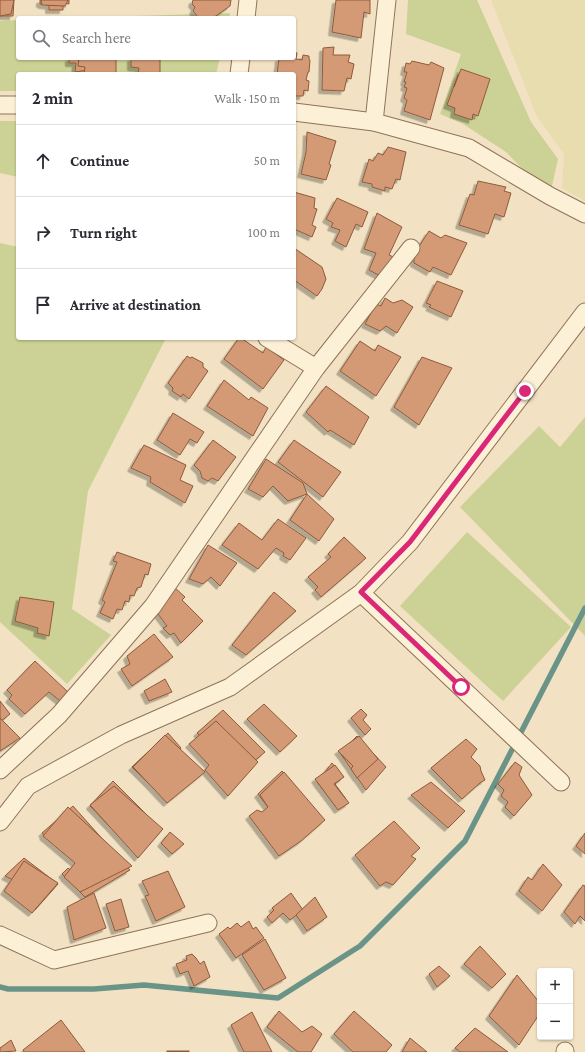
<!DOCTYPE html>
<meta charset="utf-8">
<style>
body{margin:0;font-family:"Crimson Pro",serif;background:#f2f2f3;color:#2b2b33}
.controls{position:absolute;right:12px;bottom:12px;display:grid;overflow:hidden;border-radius:4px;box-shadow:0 1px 3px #0004}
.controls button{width:36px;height:36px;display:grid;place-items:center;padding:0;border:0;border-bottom:1px solid #e1e1e2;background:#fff;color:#2b2b33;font:20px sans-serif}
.stop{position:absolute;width:12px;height:12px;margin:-9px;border:3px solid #db2777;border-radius:50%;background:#fff}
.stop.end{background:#db2777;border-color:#fff;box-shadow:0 1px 4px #0008}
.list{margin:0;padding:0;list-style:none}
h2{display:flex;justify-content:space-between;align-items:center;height:52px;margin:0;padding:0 16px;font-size:17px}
h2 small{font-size:13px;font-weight:400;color:#7c7c81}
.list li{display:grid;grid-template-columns:26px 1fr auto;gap:12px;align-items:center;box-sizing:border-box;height:72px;padding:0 16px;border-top:1px solid #e1e1e2}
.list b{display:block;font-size:15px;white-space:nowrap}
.list em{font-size:13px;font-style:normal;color:#7c7c81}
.icon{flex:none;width:22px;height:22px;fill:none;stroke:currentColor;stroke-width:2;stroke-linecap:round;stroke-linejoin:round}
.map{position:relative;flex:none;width:585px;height:1052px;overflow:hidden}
.search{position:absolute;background:#fff;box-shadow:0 1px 3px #0004;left:16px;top:16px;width:280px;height:44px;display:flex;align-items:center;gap:10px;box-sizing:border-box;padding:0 14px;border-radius:4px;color:#7c7c81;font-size:15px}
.panel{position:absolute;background:#fff;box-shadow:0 1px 3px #0004;left:16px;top:72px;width:280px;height:268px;border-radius:4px}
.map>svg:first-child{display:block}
.farmland{fill:#e8ddaf}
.green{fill:#ccd195}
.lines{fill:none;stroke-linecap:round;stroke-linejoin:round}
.stream{stroke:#6b9488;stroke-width:5.5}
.building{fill:#d39a75;stroke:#8f5a3b;filter:url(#shadow)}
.minor-casing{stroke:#8e7358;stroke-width:19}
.minor{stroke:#fcf0d7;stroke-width:17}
.route{stroke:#db2777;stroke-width:5}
</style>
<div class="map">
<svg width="585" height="1052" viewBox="0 0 585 1052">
<defs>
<filter id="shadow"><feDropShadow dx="-3.5" dy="3.5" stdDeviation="0" flood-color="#0004"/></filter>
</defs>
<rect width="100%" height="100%" fill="#f2e2c3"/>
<polygon class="farmland" points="491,0 585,0 585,201 562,188 564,154 537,117"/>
<g class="green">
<polygon points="408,0 477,0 531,122 558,159 551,190 533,180 506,152 463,124 440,114 461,54 406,34"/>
<polygon points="230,13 229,18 74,18"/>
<polygon points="18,20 18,58 220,58 216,74 18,74 18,91 0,91 0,21"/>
<polygon points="0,121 18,121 18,177 0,173"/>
<polygon points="0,243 18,247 18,338 162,338 165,340 88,491 72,609 111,635 67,684 0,622"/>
<polygon points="585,417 585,636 460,507 539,426 560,447"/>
<polygon points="467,532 571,627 503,701 400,606"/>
</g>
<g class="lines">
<polyline class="stream" points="0,987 8,989 94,989 144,985 278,998 360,946 465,841 585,608"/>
</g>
<g class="building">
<polygon points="0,0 14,0 13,16 0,16"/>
<polygon points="0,0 14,0 11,14 0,16"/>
<polygon points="40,0 69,0 69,4 63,3 63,10 49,10 49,5 40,4"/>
<polygon points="41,0 68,0 65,6 42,5"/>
<polygon points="193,0 231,0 230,6 213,18 199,18 193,11 195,7 192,4"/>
<polygon points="336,0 370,0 370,14 364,12 361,38 332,32"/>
<polygon points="334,47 333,55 350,55 348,62 354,64 351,79 347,78 344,91 322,90 323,48"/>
<polygon points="294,52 297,53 296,59 302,60 303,55 309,56 309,59 310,60 309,72 308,72 306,80 309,81 308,91 304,90 303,96 294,96 294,74 277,74 279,58 294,58"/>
<polygon points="69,58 113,58 112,74 87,74 88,70 75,72 76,63 69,63"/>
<polygon points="79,58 116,58 116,74 84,74 85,67 78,66"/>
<polygon points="131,58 160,58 160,74 138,74 139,68 131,67"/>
<polygon points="412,61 429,65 431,62 444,68 430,120 404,111 407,100 404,98 407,88 404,87 406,82 404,82 407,72 404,72 406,63 410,64"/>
<polygon points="461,69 490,79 478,116 473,114 472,120 454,114 455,108 447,105 458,75 454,87"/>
<polygon points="307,132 336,141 329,164 331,165 326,180 301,174 306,152"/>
<polygon points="388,147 406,152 400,180 396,179 392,189 385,187 385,191 372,187 372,184 362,182 369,159 373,161 378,153 383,155"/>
<polygon points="478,181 506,187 504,191 511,193 504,217 495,214 488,234 459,225 470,194 474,195"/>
<polygon points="294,192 315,198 314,208 317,209 312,225 316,227 312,237 294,229"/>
<polygon points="337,198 368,212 362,227 356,224 346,247 335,241 340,230 331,227 333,223 326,219"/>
<polygon points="377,213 402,227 389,255 398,259 384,278 369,270 376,253 364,249"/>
<polygon points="429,231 441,238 445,235 467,243 451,275 433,267 430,272 414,263 414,254"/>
<polygon points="294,248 322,267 326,279 322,289 317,296 294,280"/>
<polygon points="437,281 463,291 451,317 429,307 431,305 426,303"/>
<polygon points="385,298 393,303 402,300 413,307 397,333 386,326 380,331 365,324 376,304 381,306"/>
<polygon points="239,338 241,338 263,353 266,347 284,360 263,389 224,359"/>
<polygon points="360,341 375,351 378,345 401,357 376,396 340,371"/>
<polygon points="187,356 190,358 192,357 203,363 203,367 208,371 189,399 183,394 181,397 172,391 173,388 168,383"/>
<polygon points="422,357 452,368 419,425 394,407"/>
<polygon points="224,380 249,400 251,397 268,408 253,436 207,406"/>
<polygon points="326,386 369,417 354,445 330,430 328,432 306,412"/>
<polygon points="173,413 204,432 197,443 190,439 180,455 157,440"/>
<polygon points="213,440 236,457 218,481 212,478 208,481 202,478 200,471 194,465"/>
<polygon points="294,440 341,472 323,497 278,462"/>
<polygon points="144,445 186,465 180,480 193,486 185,503 150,482 151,477 131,468"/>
<polygon points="266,459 303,483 307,494 288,501 273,486 263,497 248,489"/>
<polygon points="307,494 334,519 319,541 290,520"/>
<polygon points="278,519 306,538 290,560 283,556 284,553 276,548 258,569 222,545 239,523 262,540"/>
<polygon points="344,537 366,558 321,597 315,590 318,587 308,577 331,557 328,554"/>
<polygon points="208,545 237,563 220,586 211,577 203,584 189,579"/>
<polygon points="117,552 151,564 148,575 145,574 141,587 137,588 134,596 130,595 129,602 125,601 122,610 117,609 113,619 100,613 105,602 102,600 117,562 113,561"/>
<polygon points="174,587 185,597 182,600 203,621 181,643 174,633 170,635 163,628 167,626 155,610"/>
<polygon points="274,592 296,611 246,655 232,645"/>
<polygon points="20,597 54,602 49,636 37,633 38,628 15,621"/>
<polygon points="154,634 173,657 132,686 121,669 130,664 127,656"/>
<polygon points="35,661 69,693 60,701 49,692 25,714 9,699 12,695 7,690"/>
<polygon points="165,679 172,692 149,701 144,691"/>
<polygon points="0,701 10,714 0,722"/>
<polygon points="264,704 297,736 280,752 247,719"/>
<polygon points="361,709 367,715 363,720 371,729 365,735 351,718"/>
<polygon points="223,710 265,752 232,780 214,763 220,754 197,733"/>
<polygon points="0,718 20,738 0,751"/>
<polygon points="216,721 258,762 228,796 205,770 209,765 189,744"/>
<polygon points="168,733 181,748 167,766 185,781 165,800 132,767"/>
<polygon points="165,735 205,772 167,803 133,767"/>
<polygon points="357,736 386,767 366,790 340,753"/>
<polygon points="359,736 378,759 357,778 351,769 353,766 338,751"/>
<polygon points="466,739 477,749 471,757 480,766 481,771 485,780 480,783 462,799 431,768"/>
<polygon points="515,762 522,767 519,775 532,795 514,816 505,807 508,802 501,796 504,790 498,784"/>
<polygon points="332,763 343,777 335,784 346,799 337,808 317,782"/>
<polygon points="335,765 344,777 334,784 349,803 338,810 315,779"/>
<polygon points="282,771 316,815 286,843 274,832 279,822 258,794"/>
<polygon points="284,772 325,820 301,841 279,856 249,816 257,810 262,812 268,807 260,795"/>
<polygon points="113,781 162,830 135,853 90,806"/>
<polygon points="431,782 465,811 448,828 411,795"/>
<polygon points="114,786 163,829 138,858 90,805"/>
<polygon points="73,806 130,870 85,897 62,874 68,868 78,879 90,875 94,868 57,832 49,838 42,833"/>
<polygon points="68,807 132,866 80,892 64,877 75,863 43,836"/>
<polygon points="394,821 420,848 411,856 416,859 393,885 386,882 380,886 355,855"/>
<polygon points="170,832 184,844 172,854 161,843"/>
<polygon points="585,833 585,854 576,846"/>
<polygon points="24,858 58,884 35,910 25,903 27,897 17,887 17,882 5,876"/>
<polygon points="24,861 58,883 32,913 4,891"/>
<polygon points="543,864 562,885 542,911 519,891 528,877 532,880"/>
<polygon points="168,871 185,907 156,921 145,896 149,895 142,881"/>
<polygon points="583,885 585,886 585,921 580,916 575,924 564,912"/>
<polygon points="94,893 106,928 74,940 67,907"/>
<polygon points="291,893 303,910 290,920 283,913 272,923 267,917 274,910 272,908"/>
<polygon points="315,897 327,917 307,931 296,915"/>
<polygon points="121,899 129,927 115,931 106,904"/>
<polygon points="249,921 253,929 256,927 264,938 236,958 219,934 228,927 230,929 237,923 241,927"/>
<polygon points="265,939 286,978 264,990 242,955"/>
<polygon points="480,946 506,974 492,988 464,964"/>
<polygon points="192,954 196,958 200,964 204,961 210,977 194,986 188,971 180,974 176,964 187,960 186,956"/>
<polygon points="439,966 450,976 437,987 429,974"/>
<polygon points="517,975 540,1003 540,1013 519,1045 489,1016"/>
<polygon points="279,1011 302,1032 312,1026 322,1034 311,1052 298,1052 267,1027"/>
<polygon points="354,1011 392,1045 386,1052 353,1052 334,1034"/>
<polygon points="252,1012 272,1052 244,1052 231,1025"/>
<polygon points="61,1020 85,1052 24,1052 23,1050"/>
<polygon points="475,1028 508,1052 460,1052 455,1048"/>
<polygon points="410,1038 427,1052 402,1052"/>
<polygon points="11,1040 16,1051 0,1052 0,1048"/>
<rect x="167" y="1051" width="22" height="1"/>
</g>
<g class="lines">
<g class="minor-casing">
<g id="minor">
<polyline points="246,18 248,0"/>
<polyline points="239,74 241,58"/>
<polyline points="0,105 18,105"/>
<polyline points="294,112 374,122 469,148 550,196 585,214"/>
<polyline points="374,122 387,0"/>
<polyline points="267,338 316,368"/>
<polyline points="361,593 561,782"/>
<polyline points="0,770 59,715 153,606 316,368 411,248"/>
<polyline points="0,822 28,786 121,735 230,687 361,593 410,542 585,312"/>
<polyline points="0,935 54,960 208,923"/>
<polyline points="565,1052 565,1051"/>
</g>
</g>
<use href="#minor" class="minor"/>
</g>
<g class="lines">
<polyline class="route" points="461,687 361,592 410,542 525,391"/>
</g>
</svg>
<div class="controls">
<button>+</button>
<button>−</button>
</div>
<div class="stop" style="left:461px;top:687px"></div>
<div class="stop end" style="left:525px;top:391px"></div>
<div class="search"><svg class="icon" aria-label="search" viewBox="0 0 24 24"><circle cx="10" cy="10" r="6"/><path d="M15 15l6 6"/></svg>Search here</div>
<section class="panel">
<h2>2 min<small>Walk · 150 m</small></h2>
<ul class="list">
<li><svg class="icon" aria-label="ahead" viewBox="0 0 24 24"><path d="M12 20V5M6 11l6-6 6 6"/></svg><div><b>Continue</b></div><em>50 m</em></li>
<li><svg class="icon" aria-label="right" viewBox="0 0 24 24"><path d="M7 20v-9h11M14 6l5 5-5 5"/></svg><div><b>Turn right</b></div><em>100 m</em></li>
<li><svg class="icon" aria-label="arrive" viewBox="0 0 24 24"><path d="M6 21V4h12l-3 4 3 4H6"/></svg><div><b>Arrive at destination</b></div></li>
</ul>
</section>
</div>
